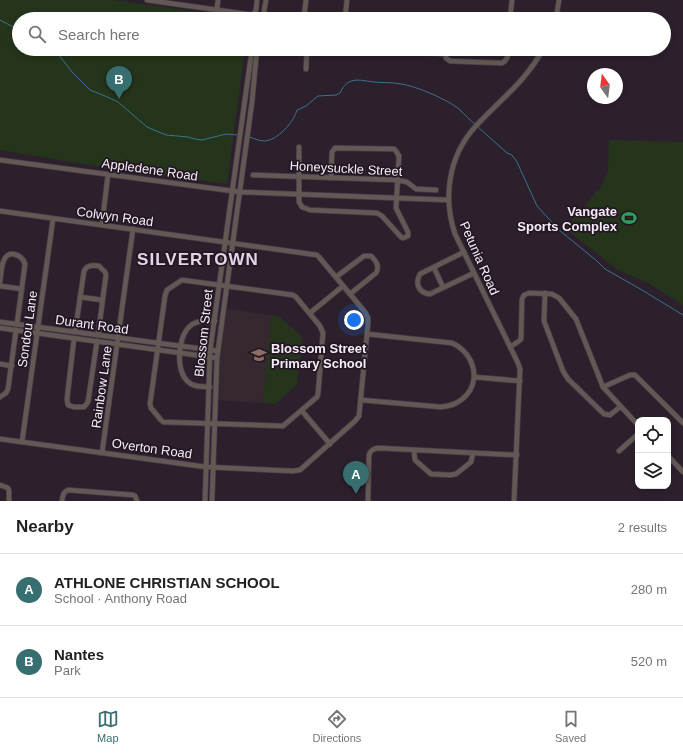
<!DOCTYPE html>
<meta charset="utf-8">
<style>
body{margin:0;font-family:Helvetica,sans-serif;background:#f6f6f6;color:#202124}
.controls{position:absolute;right:12px;bottom:12px;display:grid;overflow:hidden;border-radius:8px;box-shadow:0 2px 6px #0003}
.controls button{width:36px;height:36px;display:grid;place-items:center;padding:0;border:0;border-bottom:1px solid #e0e0e0;background:#fff;color:#202124;font:20px sans-serif}
.compass{position:absolute;left:587px;top:68px;width:36px;height:36px;border-radius:50%;background:#fff;box-shadow:0 2px 6px #0003;rotate:346deg}
.you{position:absolute;left:354px;top:320px;width:14px;height:14px;margin:-10px;border:3px solid #fff;border-radius:50%;background:#1a73e8;box-shadow:0 0 0 6px #1a73e833}
.badge{display:grid;place-items:center;width:26px;height:26px;border-radius:50%;background:#376e6f;color:#fff;font-size:13px;font-weight:700}
.pin{position:absolute;translate:-50% -33px;filter:drop-shadow(0 1px 2px #0008)}
.pin::after{content:'';position:absolute;top:21px;width:14px;height:12px;background:inherit;clip-path:polygon(0 0,100% 0,50% 100%)}
.list{margin:0;padding:0;list-style:none}
h2{display:flex;justify-content:space-between;align-items:center;height:52px;margin:0;padding:0 16px;font-size:17px}
h2 small{font-size:13px;font-weight:400;color:#757577}
.list li{display:grid;grid-template-columns:26px 1fr auto;gap:12px;align-items:center;box-sizing:border-box;height:72px;padding:0 16px;border-top:1px solid #e0e0e0}
.list b{display:block;font-size:15px;white-space:nowrap}
.list p{margin:0;font-size:13px;white-space:nowrap;color:#757577}
.list em{font-size:13px;font-style:normal;color:#757577}
.icon{flex:none;width:22px;height:22px;fill:none;stroke:currentColor;stroke-width:2;stroke-linecap:round;stroke-linejoin:round}
.map{position:relative;flex:none;width:683px;height:501px;overflow:hidden}
.search{position:absolute;background:#fff;box-shadow:0 2px 6px #0003;left:12px;right:12px;top:12px;height:44px;display:flex;align-items:center;gap:10px;box-sizing:border-box;padding:0 14px;border-radius:22px;color:#757577;font-size:15px}
.sheet{height:196px;background:#fff}
nav{display:flex;justify-content:space-around;align-items:center;box-sizing:border-box;height:56px;border-top:1px solid #e0e0e0;background:#fff;font-size:11px;color:#757577}
nav a{display:grid;justify-items:center;gap:2px}
nav .on{color:#376e6f}
.map>svg:first-child{display:block}
.education{fill:#372730}
.green{fill:#25351c}
.lines{fill:none;stroke-linecap:round;stroke-linejoin:round}
.stream{stroke:#3b738b;stroke-width:1}
.minor-casing{stroke:#483d49;stroke-width:6}
.minor{stroke:#625955;stroke-width:4.5}
.labels{text-anchor:middle;stroke-width:3.5;stroke-linejoin:round;paint-order:stroke}
.street-label{font-size:13px;fill:#f5edf6;stroke:#231723}
.poi-label{font-size:13px;font-weight:bold;fill:#f5edf6;stroke:#231723;text-anchor:end}
.district-label{font-size:17px;font-weight:bold;letter-spacing:1px;fill:#e4d4e5;stroke:#231723}
</style>
<div class="map">
<svg width="683" height="501" viewBox="0 0 683 501">
<rect width="100%" height="100%" fill="#2c202d"/>
<polygon class="education" points="223,308 280,317 302,337 297,385 275,404 215,400"/>
<g class="green">
<polygon points="0,0 113,0 248,19 19,19 19,49 245,49 227,184 95,166 0,150"/>
<polygon points="609,140 683,142 683,305 648,283 618,270 570,232 566,226 583,209 598,189 600,190 608,170"/>
<polygon points="271,315 280,317 302,337 297,385 275,404 263,402"/>
</g>
<g class="lines">
<g class="stream">
<polyline points="0,20 19,30"/>
<polyline points="54,49 73,73 90,90 105,96 118,102 147,127 166,135 188,137 195,139 202,140 226,134 238,135"/>
<polyline points="478,127 507,153 512,155 517,162 537,206 559,230 597,261 605,269 642,290 683,315"/>
<path d="M249,137C254,138 258,141 264,141C277,141 294,122 297,110L306,106L318,96L336,95L340,93C348,76 358,80 374,82C383,83 392,82 401,84C416,86 449,100 460,110C465,115 470,120 476,125"/>
</g>
<g class="minor-casing">
<g id="minor">
<polyline points="147,0 253,15"/>
<polyline points="217,9 218,0"/>
<polyline points="304,17 306,0"/>
<polyline points="345,18 347,0"/>
<polyline points="255,19 253,15 256,10 257,0"/>
<polyline points="263,19 274,16 364,19"/>
<polyline points="263,19 265,16 264,11 266,0"/>
<polyline points="510,19 512,0"/>
<polyline points="556,19 559,0"/>
<polyline points="313,49 323,50"/>
<path d="M445,49L446,58L450,61L502,63C508,60 508,55 509,49"/>
<polyline points="359,51 393,53"/>
<polyline points="428,53 445,54"/>
<polyline points="306,69 307,49"/>
<polyline points="299,147 299,202 302,207 310,210 377,213 382,216 401,237 403,238 408,236 408,232 396,208 399,156 396,151 394,149 335,148 332,152 331,178"/>
<polyline points="0,160 240,192 448,200"/>
<polyline points="253,175 397,180 407,182 416,189 436,190"/>
<polyline points="0,211 317,255 319,257 365,312 368,318 368,324 359,416 355,421 300,470 293,471 206,467 0,439"/>
<polyline points="102,224 108,175"/>
<path d="M464,252L420,274C415,283 418,293 430,294L474,273"/>
<polyline points="434,268 443,287"/>
<path d="M336,277L364,256H371C376,261 380,266 376,273L350,294"/>
<polygon points="182,280 293,295 296,297 320,326 323,333 318,394 317,397 283,426 163,422 161,420 151,408 150,404 165,296 167,290"/>
<path d="M0,282C1,276 1,266 4,260C9,249 22,255 25,264L17,324"/>
<polyline points="0,286 22,289"/>
<polyline points="545,293 544,321 563,371 568,379 604,414 610,415 620,407"/>
<polyline points="80,297 102,300"/>
<polyline points="310,313 343,286"/>
<polyline points="0,322 218,351"/>
<polyline points="0,328 217,358"/>
<path d="M75,332L84,271C87,265 92,265 99,266L105,272L106,275L98,335"/>
<polyline points="74,339 67,399 68,405 74,407 84,407 88,402 97,341"/>
<polyline points="510,347 519,341 521,339 522,299 524,295 529,293 552,294 559,298 576,319 603,387 638,425"/>
<polyline points="0,364 12,366"/>
<polyline points="474,377 520,381"/>
<path d="M210,387C203,387 197,387 191,384C175,374 177,339 189,327C196,320 206,320 215,321"/>
<polyline points="603,387 630,375 635,375 683,423"/>
<polyline points="0,397 6,393 8,389 16,330"/>
<path d="M361,400L441,407C448,406 455,405 461,400C483,384 475,353 452,343L367,334"/>
<polyline points="302,411 330,444"/>
<polyline points="22,442 53,219"/>
<polyline points="414,451 415,460 431,474 450,475 456,474 471,462 473,453"/>
<polyline points="619,451 638,434"/>
<polyline points="102,453 133,229"/>
<polyline points="668,456 683,472"/>
<polyline points="0,485 8,488 9,491 9,501"/>
<path d="M62,501C63,495 63,492 68,490L133,495L135,496L137,501"/>
<polyline points="205,501 210,351 252,49"/>
<polyline points="212,501 217,358 252,102 257,49"/>
<path d="M368,501L369,455C371,450 373,449 378,448L517,455"/>
<path d="M514,501L520,369L518,363L455,234C443,198 448,157 475,127C498,102 527,80 543,49"/>
</g>
</g>
<use href="#minor" class="minor"/>
</g>
<defs>
<g id="stadium-bare" transform="scale(1.2)"><path d="M0-5a6.5 5 0 1 0 0 10a6.5 5 0 1 0 0-10ZM-3.5-1.8h7v3.6h-7Z" fill="#2e9e5b" stroke="#231723" stroke-width="2.5" paint-order="stroke"/></g>
<g id="school-bare" transform="scale(1.2)"><path d="M0-5L7-2L0 1L-7-2ZM-4 1L0 2.5L4 1V4Q0 6-4 4Z" fill="#8d6e63" stroke="#231723" stroke-width="2.5" paint-order="stroke"/></g>
</defs>
<g fill-rule="evenodd">
<use href="#stadium-bare" x="629" y="218"/>
<use href="#school-bare" x="259" y="355"/>
</g>
<g class="labels">
<g class="street-label">
<text transform="translate(346 168) rotate(3)" y="5">Honeysuckle Street</text>
<text transform="translate(150 169) rotate(8)" y="5">Appledene Road</text>
<text transform="translate(115 216) rotate(8)" y="5">Colwyn Road</text>
<text transform="translate(480 258) rotate(66)" y="5">Petunia Road</text>
<text transform="translate(92 324) rotate(8)" y="5">Durant Road</text>
<text transform="translate(27 329) rotate(-82)" y="5">Sondou Lane</text>
<text transform="translate(203 333) rotate(-84)" y="5">Blossom Street</text>
<text transform="translate(101 387) rotate(-82)" y="5">Rainbow Lane</text>
<text transform="translate(152 448) rotate(8)" y="5">Overton Road</text>
</g>
<g class="poi-label">
<text x="617" y="216">Vangate<tspan x="617" dy="15">Sports Complex</tspan></text>
<text x="271" y="353" text-anchor="start">Blossom Street<tspan x="271" dy="15">Primary School</tspan></text>
</g>
<g class="district-label">
<text x="198" y="265">SILVERTOWN</text>
</g>
</g>
</svg>
<div class="controls">
<button><svg class="icon" aria-label="locate" viewBox="0 0 24 24"><circle cx="12" cy="12" r="6"/><path d="M12 2v4M12 18v4M2 12h4M18 12h4"/></svg></button>
<button><svg class="icon" aria-label="layers" viewBox="0 0 24 24"><path d="M12 4l9 5-9 5-9-5zM3 14l9 5 9-5"/></svg></button>
</div>
<svg class="compass" viewBox="-18 -18 36 36"><path d="M0-13l5 13h-10z" fill="#e53935"/><path d="M0 13l5-13h-10z" fill="#757577"/></svg>
<div class="you"></div>
<div class="pin badge" style="left:356px;top:494px">A</div>
<div class="pin badge" style="left:119px;top:99px">B</div>
<div class="search"><svg class="icon" aria-label="search" viewBox="0 0 24 24"><circle cx="10" cy="10" r="6"/><path d="M15 15l6 6"/></svg>Search here</div>
</div>
<section class="sheet">
<h2>Nearby<small>2 results</small></h2>
<ul class="list">
<li><span class="badge">A</span><div><b>ATHLONE CHRISTIAN SCHOOL</b><p>School · Anthony Road</p></div><em>280 m</em></li>
<li><span class="badge">B</span><div><b>Nantes</b><p>Park</p></div><em>520 m</em></li>
</ul>
</section>
<nav>
<a class="on"><svg class="icon" aria-label="map" viewBox="0 0 24 24"><path d="M3 6l6-2 6 2 6-2v14l-6 2-6-2-6 2zM9 4v14M15 6v14"/></svg>Map</a>
<a><svg class="icon" aria-label="directions" viewBox="0 0 24 24"><path d="M12 3l9 9-9 9-9-9zM9 14v-3h6M13 9l2 2-2 2"/></svg>Directions</a>
<a><svg class="icon" aria-label="saved" viewBox="0 0 24 24"><path d="M7 4h10v16l-5-4-5 4z"/></svg>Saved</a>
</nav>
